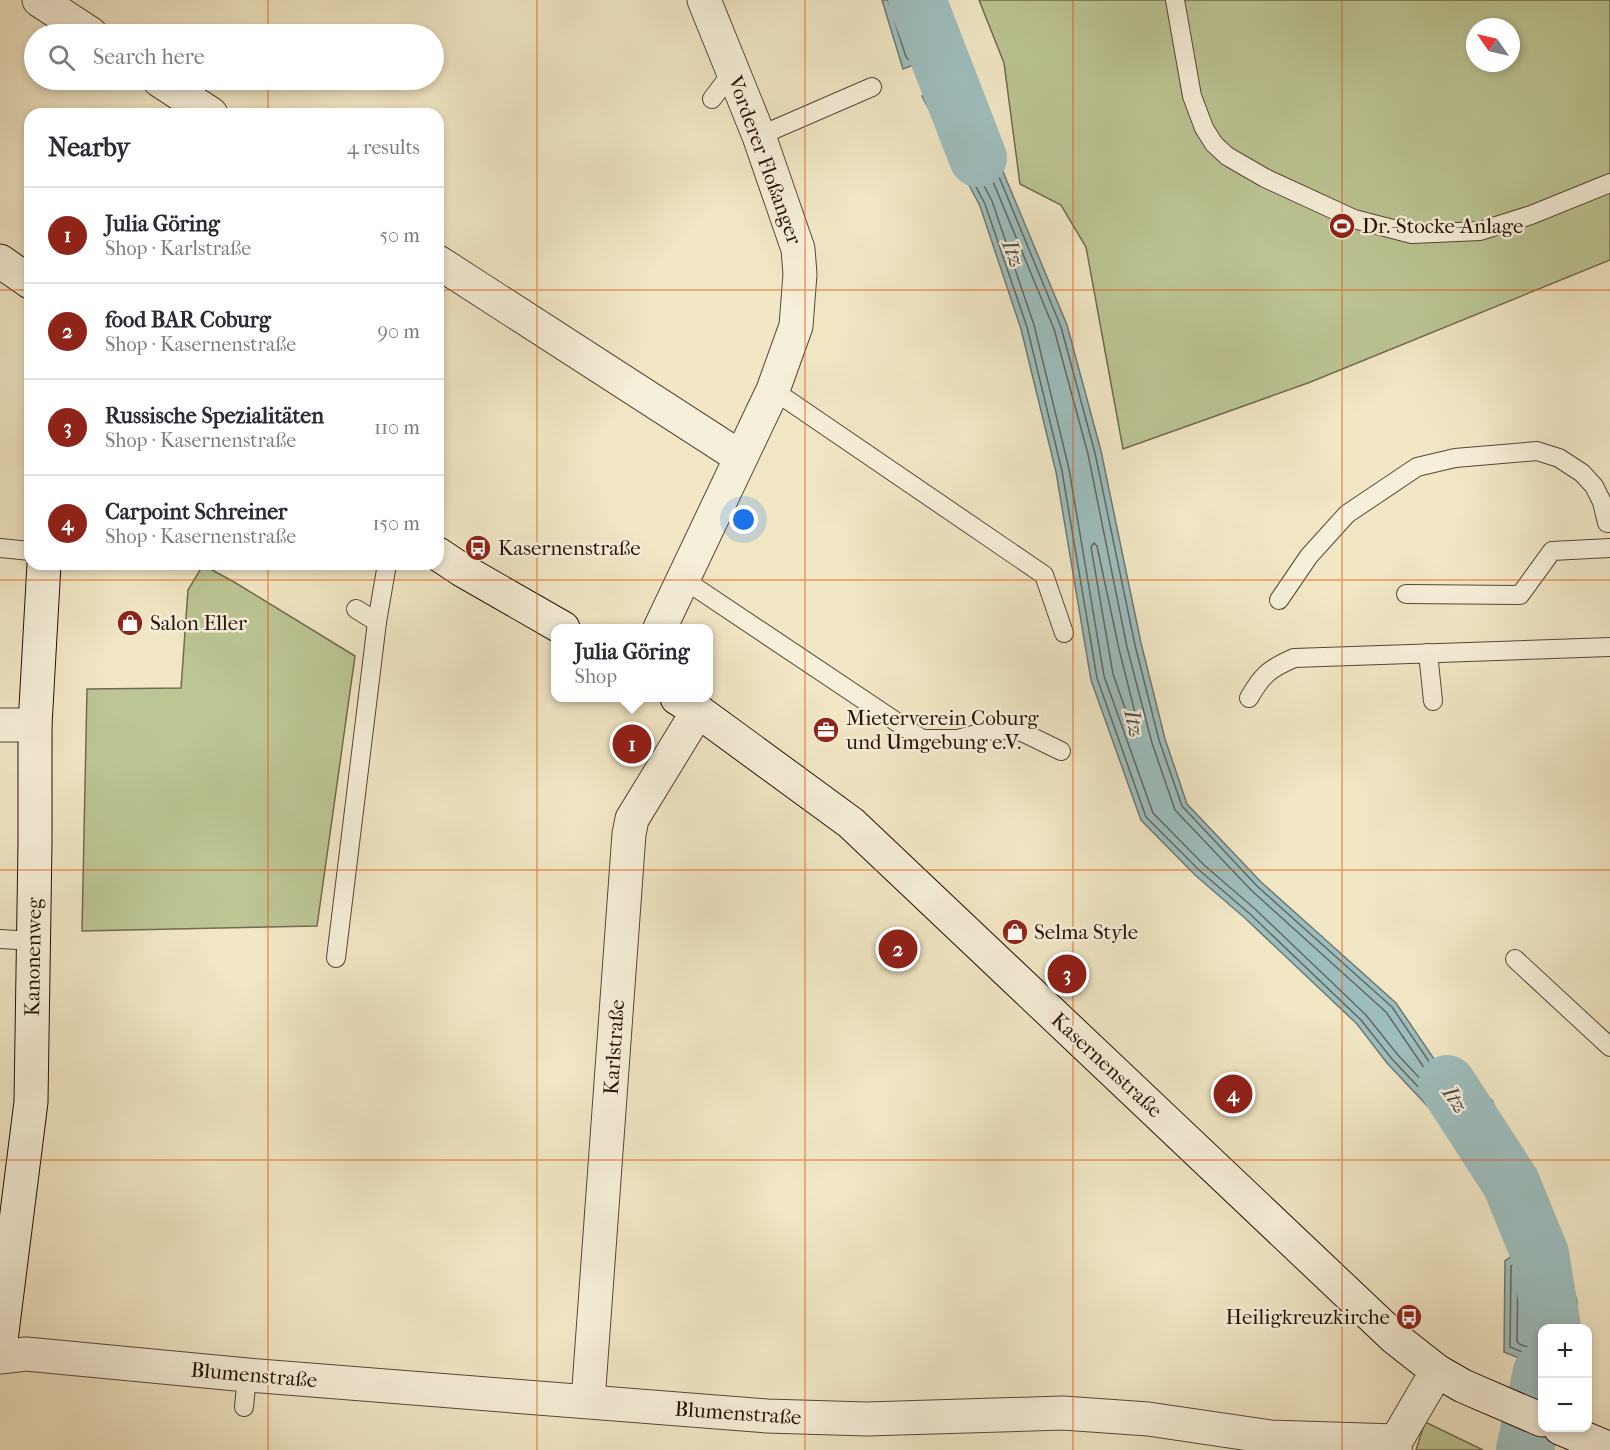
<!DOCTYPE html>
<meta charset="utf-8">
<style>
body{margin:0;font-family:"IM FELL French Canon",serif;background:#f2f2f3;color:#2b2b33}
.controls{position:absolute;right:18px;bottom:18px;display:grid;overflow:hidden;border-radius:12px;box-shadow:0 3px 9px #0003}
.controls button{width:54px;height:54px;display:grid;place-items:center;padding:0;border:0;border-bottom:2px solid #e1e1e2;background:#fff;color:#2b2b33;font:30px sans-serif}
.compass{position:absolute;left:1466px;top:18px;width:54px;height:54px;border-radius:50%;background:#fff;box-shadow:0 3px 9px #0003;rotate:304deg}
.you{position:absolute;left:744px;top:520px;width:21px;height:21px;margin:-15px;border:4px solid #fff;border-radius:50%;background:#1a73e8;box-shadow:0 0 0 9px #1a73e833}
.badge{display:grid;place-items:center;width:39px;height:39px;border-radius:50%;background:#8f2418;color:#fff;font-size:20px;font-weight:700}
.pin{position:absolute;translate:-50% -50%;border:3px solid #fff;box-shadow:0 2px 6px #0006}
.popup{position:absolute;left:551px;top:624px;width:162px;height:78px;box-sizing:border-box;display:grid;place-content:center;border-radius:12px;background:#fff;filter:drop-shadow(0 2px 4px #0005);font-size:20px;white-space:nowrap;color:#7c7c81}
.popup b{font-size:22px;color:#2b2b33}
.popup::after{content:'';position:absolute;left:50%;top:100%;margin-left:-12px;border:12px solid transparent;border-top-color:#fff}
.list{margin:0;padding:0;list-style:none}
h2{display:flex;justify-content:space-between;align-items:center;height:78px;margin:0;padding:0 24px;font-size:26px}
h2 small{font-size:20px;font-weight:400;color:#7c7c81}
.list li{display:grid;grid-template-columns:39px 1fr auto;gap:18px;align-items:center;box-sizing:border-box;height:96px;padding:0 24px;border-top:2px solid #e1e1e2}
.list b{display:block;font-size:22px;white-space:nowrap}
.list p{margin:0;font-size:20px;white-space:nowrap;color:#7c7c81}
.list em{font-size:20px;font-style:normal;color:#7c7c81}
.icon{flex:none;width:33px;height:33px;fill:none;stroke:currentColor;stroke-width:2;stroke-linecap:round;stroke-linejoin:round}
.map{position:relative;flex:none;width:1610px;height:1450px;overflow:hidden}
.search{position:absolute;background:#fff;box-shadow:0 3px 9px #0003;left:24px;top:24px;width:420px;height:66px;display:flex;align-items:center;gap:15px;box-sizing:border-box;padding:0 21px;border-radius:33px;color:#7c7c81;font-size:22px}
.panel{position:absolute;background:#fff;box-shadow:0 3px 9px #0003;left:24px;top:108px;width:420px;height:462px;border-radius:18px}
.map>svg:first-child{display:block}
.green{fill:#bcc594;stroke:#706b4e;stroke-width:1.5;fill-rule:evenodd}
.water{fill:#9ebebe;stroke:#6e7975;stroke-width:1.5}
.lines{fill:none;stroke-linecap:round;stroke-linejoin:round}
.shore{stroke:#626863;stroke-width:1.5}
.river{stroke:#9ebebe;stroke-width:58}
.lane-casing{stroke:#584637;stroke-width:20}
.street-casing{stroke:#584637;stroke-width:35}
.secondary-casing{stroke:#251108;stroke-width:35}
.lane{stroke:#f6efd9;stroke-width:18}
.street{stroke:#f6efd9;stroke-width:33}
.secondary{stroke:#f6efd9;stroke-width:33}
.grid{fill:none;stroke:#de550c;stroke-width:1.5;stroke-opacity:0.55}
.labels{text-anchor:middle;stroke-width:5;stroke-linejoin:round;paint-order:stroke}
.street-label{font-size:21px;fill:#251108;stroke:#f6efd9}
.poi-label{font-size:21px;fill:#251108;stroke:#f6efd9;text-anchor:start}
.water-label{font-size:22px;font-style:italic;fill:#4f4e48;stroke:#f6efd9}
</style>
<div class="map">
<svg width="1610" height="1450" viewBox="0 0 1610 1450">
<rect width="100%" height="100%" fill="#f1e7c5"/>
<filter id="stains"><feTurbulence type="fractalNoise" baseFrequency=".00333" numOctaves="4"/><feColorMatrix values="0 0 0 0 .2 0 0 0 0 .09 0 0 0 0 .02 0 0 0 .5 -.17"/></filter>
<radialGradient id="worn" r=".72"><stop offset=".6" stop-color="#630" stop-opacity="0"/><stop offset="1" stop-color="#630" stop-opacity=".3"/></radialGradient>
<g class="green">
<path d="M979,0H1610V260L1308,383L1123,449L1086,247L1061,205L1020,184L1004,63ZM1475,27H1511V63H1475Z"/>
<polygon points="203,565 234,582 355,656 317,926 82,931 87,689 181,688 188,590"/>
<polygon points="1425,1422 1483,1450 1416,1450"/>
</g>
<g class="water">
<polygon points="882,0 937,0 955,48 903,69"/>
<polygon points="963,76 1067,325 1101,451 1141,643 1165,739 1187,804 1261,882 1396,1003 1434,1059 1492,1100 1510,1145 1467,1160 1435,1114 1387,1063 1357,1024 1246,919 1195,875 1141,820 1091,680 1056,472 1021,329 980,206 922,96"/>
<polygon points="1554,1225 1577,1301 1576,1328 1542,1328 1542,1367 1504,1352 1505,1261"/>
</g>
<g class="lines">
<g class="shore">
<polyline points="888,0 906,57 909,60 946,44 932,0"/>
<polyline points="896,0 911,47 914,50 937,39 924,0"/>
<polyline points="906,0 917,36 920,38 925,33 916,9 915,0"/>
<polygon points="958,85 962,87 1061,327 1095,453 1135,645 1159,740 1182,806 1257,886 1392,1007 1430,1063 1486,1104 1501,1139 1499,1142 1469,1151 1440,1110 1392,1059 1361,1020 1250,914 1199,870 1146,817 1097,678 1062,471 1027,327 985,204 931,101 933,98"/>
<polygon points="954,95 958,97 1054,329 1088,454 1127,647 1152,743 1175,810 1252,891 1386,1012 1425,1069 1480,1108 1491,1134 1489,1138 1471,1142 1445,1105 1397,1054 1366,1015 1255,909 1204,865 1153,813 1104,676 1069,469 1034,325 992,201 942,105 943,101"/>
<polygon points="1094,543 1097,546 1119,649 1139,729 1137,732 1133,731 1113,674 1091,547"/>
<polyline points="1542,1343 1526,1335 1527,1273 1539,1264 1543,1266 1554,1304 1553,1328"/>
<polyline points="1542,1352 1519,1344 1517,1341 1518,1269 1544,1249 1547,1251 1563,1302 1562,1328"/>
<polyline points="1542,1360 1510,1347 1511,1266 1548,1237 1552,1239 1571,1301 1570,1328"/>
</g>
<g class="river">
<polyline points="917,0 978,158"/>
<polyline points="1447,1084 1511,1183 1540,1254 1552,1328"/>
<polyline points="1525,1450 1542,1372"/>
</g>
<g class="lane-casing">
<g id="lane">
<polyline points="1175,0 1192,96 1204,128 1214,144 1227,156 1265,178 1354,219 1412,234 1480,231 1531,215 1610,183"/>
<polyline points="712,99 733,71"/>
<polyline points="759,136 872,87"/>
<polyline points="773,390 1044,575 1064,633"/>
<polyline points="0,548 30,551"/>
<polyline points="683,579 922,739 958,739 995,729 1022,732 1061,751"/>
<polyline points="1406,594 1520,595 1552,551 1610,548"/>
<polyline points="1279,600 1309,556 1347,514 1417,467 1455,458 1537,451 1559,458 1582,473 1594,486 1602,502 1607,523 1610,523"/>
<polyline points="356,609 377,622"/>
<polyline points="1428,653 1433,701"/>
<path d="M1249,698C1262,675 1269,669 1294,658L1610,647"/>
<polyline points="0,939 34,941"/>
<polyline points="336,958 377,622 387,564"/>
<polyline points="1515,959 1610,1047"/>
<polyline points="244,1407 247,1375"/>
</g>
</g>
<g class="street-casing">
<g id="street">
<polyline points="39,0 91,34"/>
<polyline points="159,80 211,114"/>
<polyline points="438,262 740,457"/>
<polyline points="660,628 773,390 796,326 800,274 798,249 759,136 704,0"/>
<polyline points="0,725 35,725"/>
<polyline points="0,1357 26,1354 247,1375 767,1416 867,1419 1063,1413 1148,1419 1270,1437 1396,1441"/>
<polyline points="588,1401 629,834 632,819 698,711"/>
<polyline points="1395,1450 1396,1441 1437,1371"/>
</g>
</g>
<g class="secondary-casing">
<g id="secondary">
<polyline points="0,261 30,282"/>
<polyline points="438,554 462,570 563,628"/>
<polyline points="677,698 698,711 851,823 1395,1338 1437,1371 1463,1386 1542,1420"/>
<polyline points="0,1348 31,1102 35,843 35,725 44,564"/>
<polyline points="1560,1428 1610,1449"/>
</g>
</g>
<use href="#lane" class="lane"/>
<use href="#street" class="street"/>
<use href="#secondary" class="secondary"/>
</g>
<path class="grid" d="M268,0V34M537,0V1450M805,0V1450M1073,0V1450M1342,0V1450M268,80V114M0,290H30M438,290H1610M268,564V1450M0,580H1610M0,870H1610M0,1160H1610"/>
<defs>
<g id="stadium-disc" transform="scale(1.35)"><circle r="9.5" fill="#8f2418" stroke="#f6efd9"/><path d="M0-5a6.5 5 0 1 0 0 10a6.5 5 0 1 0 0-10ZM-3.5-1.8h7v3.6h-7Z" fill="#fff"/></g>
<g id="bus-disc" transform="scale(1.35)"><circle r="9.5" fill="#8f2418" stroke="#f6efd9"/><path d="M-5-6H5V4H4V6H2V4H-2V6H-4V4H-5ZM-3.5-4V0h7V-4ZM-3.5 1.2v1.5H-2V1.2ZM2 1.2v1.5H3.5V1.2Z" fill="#fff"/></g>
<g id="shop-disc" transform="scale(1.35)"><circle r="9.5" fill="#8f2418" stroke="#f6efd9"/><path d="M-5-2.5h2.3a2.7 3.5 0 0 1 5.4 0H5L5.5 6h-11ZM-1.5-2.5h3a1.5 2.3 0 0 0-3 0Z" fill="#fff"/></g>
<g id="office-disc" transform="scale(1.35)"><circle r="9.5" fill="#8f2418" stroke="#f6efd9"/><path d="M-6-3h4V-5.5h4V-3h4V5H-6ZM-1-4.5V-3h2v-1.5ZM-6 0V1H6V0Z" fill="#fff"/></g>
</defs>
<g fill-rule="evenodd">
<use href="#stadium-disc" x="1342" y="226"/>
<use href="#bus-disc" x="478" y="548"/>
<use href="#shop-disc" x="130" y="623"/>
<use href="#office-disc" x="826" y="730"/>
<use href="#shop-disc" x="1015" y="932"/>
<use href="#bus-disc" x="1409" y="1317"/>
</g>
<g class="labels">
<g class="street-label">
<text transform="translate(765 160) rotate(70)" y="7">Vorderer Floßanger</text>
<text transform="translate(33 957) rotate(-89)" y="7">Kanonenweg</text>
<text transform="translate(614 1047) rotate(-86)" y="7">Karlstraße</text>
<text transform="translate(1107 1065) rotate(43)" y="7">Kasernenstraße</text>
<text transform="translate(254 1375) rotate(5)" y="7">Blumenstraße</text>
<text transform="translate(738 1413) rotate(4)" y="7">Blumenstraße</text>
</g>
<g class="poi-label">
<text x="1362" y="233">Dr.-Stocke-Anlage</text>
<text x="498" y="555">Kasernenstraße</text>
<text x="150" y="630">Salon Eller</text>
<text x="846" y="725">Mieterverein Coburg<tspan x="846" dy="24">und Umgebung e.V.</tspan></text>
<text x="1034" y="939">Selma Style</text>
<text x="1390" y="1324" text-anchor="end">Heiligkreuzkirche</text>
</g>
<g class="water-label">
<text transform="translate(1014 253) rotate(69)" y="8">Itz</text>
<text transform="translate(1135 723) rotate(77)" y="8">Itz</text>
<text transform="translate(1456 1099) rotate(56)" y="8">Itz</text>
</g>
</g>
<rect width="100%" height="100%" filter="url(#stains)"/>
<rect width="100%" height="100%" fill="url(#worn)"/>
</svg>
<div class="controls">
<button>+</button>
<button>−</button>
</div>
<svg class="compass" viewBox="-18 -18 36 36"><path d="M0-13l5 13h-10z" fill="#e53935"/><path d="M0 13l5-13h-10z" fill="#7c7c81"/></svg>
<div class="you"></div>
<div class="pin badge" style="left:632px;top:744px">1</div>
<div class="popup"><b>Julia Göring</b>Shop</div>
<div class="pin badge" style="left:898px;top:949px">2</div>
<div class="pin badge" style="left:1067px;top:974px">3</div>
<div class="pin badge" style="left:1233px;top:1094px">4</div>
<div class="search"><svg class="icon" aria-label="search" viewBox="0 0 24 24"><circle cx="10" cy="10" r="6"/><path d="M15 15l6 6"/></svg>Search here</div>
<section class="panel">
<h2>Nearby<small>4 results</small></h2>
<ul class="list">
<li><span class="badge">1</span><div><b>Julia Göring</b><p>Shop · Karlstraße</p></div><em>50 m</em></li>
<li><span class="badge">2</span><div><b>food BAR Coburg</b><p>Shop · Kasernenstraße</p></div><em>90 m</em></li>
<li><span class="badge">3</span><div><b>Russische Spezialitäten</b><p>Shop · Kasernenstraße</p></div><em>110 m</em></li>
<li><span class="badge">4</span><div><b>Carpoint Schreiner</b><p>Shop · Kasernenstraße</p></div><em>150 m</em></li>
</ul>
</section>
</div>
